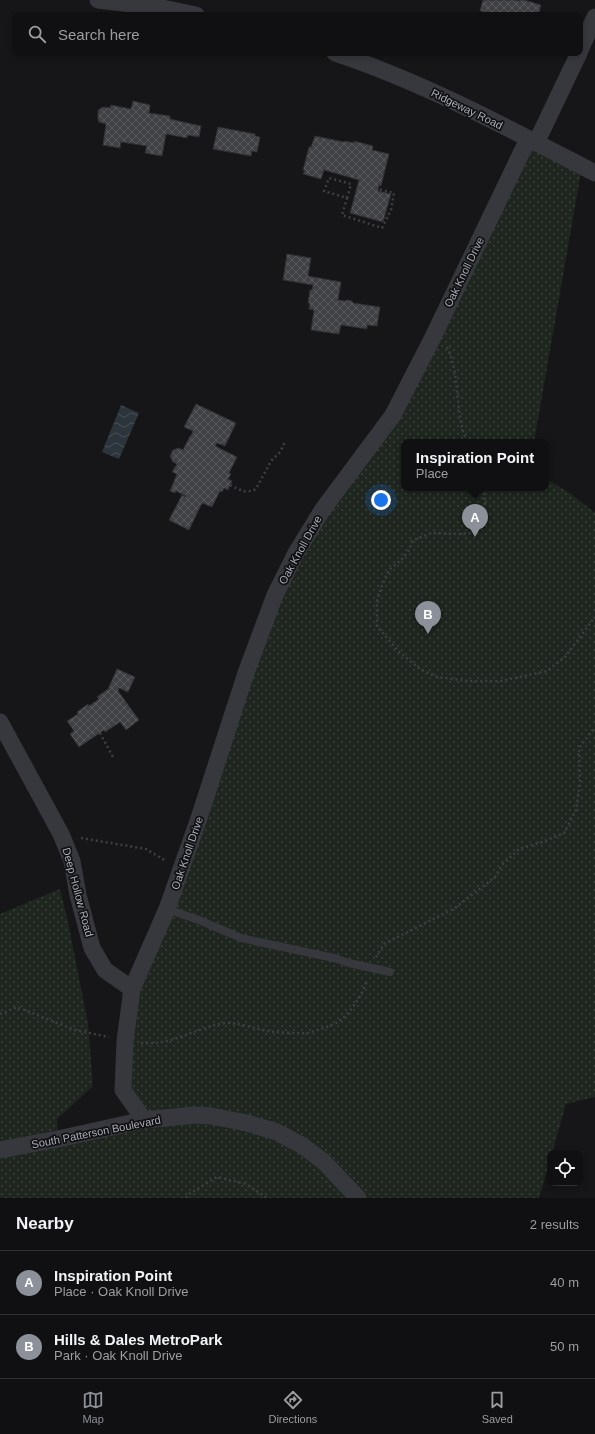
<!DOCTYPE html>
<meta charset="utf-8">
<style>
body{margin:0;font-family:Arial,sans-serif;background:#1e1e20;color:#f1f3f6}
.controls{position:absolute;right:12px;bottom:12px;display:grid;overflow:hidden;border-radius:8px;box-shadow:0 2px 6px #0003}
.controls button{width:36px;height:36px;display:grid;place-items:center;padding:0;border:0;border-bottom:1px solid #303032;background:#101012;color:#f1f3f6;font:20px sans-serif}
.you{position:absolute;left:381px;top:500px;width:14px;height:14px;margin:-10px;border:3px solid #fff;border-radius:50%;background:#1a73e8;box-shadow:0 0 0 6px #1a73e833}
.badge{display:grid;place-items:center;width:26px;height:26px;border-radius:50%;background:#8c9099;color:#fff;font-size:13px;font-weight:700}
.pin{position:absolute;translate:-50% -33px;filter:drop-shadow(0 1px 2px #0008)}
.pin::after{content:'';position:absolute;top:21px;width:14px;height:12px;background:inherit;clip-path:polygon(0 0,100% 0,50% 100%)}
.popup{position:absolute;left:401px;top:439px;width:148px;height:52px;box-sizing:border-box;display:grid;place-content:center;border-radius:8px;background:#101012;filter:drop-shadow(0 1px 3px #0005);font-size:13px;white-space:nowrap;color:#9c9d9f}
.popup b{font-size:15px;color:#f1f3f6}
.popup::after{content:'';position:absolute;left:50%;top:100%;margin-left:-8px;border:8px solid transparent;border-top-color:#101012}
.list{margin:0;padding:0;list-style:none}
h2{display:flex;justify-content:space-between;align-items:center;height:52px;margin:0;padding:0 16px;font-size:17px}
h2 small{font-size:13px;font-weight:400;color:#9c9d9f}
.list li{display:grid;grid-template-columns:26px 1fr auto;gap:12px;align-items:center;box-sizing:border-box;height:64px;padding:0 16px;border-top:1px solid #303032}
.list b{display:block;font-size:15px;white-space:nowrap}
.list p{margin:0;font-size:13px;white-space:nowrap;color:#9c9d9f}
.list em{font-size:13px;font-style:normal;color:#9c9d9f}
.icon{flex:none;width:22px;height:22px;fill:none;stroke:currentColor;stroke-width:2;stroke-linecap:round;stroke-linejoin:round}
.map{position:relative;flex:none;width:595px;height:1198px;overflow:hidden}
.search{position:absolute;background:#101012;box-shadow:0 2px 6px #0003;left:12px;right:12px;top:12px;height:44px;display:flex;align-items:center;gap:10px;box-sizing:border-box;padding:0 14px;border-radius:8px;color:#9c9d9f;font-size:15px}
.sheet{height:180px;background:#101012}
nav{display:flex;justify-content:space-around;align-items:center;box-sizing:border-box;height:56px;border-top:1px solid #303032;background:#101012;font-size:11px;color:#9c9d9f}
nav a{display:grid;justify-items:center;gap:2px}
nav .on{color:#8c9099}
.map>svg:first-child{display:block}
.green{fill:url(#green-dots)}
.water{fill:url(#water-waves)}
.building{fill:url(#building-cross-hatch);stroke:#303034}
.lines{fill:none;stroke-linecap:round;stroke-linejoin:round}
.path{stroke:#3d3f44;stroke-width:2.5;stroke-dasharray:2 3;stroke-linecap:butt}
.service{stroke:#37383d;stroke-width:8}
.minor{stroke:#37383d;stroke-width:17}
.labels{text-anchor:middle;stroke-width:3.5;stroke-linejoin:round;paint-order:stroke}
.street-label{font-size:11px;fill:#a8adb8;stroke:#111113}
</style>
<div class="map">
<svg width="595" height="1198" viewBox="0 0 595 1198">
<defs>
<pattern id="green-dots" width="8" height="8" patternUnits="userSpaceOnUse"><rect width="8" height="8" fill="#1e261f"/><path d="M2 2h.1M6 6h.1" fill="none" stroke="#3c433d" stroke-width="1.8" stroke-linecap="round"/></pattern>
<pattern id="water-waves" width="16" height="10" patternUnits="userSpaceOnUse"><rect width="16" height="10" fill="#2c353c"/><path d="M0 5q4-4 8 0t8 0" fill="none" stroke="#485056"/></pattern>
<pattern id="building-cross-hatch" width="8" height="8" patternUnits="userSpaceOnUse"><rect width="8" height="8" fill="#404145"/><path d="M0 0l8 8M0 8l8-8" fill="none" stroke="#595a5e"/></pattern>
</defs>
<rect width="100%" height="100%" fill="#161618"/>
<polygon class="green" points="528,139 582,166 534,442 404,442 404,488 546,488 546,479 570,493 595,513 595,1097 566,1104 552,1153 550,1153 550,1161 539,1198 0,1198 0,914 60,889 68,922 88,1024 93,1086 57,1119 58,1139 144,1121 123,1090 132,989 275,595 364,456"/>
<polygon class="water" points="121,405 139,413 119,459 102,452"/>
<g class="building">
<polygon points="483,0 515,0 520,1 520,0 524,0 541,5 539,13 542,14 496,15 480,11"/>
<polygon points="133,101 150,105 149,113 170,116 170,119 201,126 199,137 188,135 187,138 166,134 162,156 145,153 147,146 121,142 120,148 103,145 106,124 99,122 98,119 98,110 103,107 110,108 111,105 131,109"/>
<polygon points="218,127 255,134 255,136 260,137 257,152 252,151 251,156 213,149"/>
<polygon points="315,136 344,142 345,141 354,143 354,141 373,146 372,150 389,154 381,186 379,185 378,191 391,194 383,222 350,213 359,180 324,170 321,179 303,174 305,171 303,170 309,147 311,147"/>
<polygon points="287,254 311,258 308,276 341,282 338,300 345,301 347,300 352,301 353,303 380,307 377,326 367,325 367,329 341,325 339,334 311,330 314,310 309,309 310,304 308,303 310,290 312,290 313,285 283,280"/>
<polygon points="196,404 236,423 225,446 217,443 215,446 237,457 229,473 231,474 228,479 232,481 228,490 224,488 222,492 220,491 212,507 202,503 189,530 169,520 182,495 185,497 186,496 176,491 175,493 170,491 177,474 172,472 177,464 173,462 170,456 173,450 179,448 183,450 190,436 191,436 193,431 184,427"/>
<polygon points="117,669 135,677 128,692 119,688 118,691 139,720 126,730 120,722 105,732 104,730 79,747 70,734 74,731 67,721 78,714 77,712 88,704 89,706 99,699 97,697 108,689"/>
</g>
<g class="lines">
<g class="path">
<polyline points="347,198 351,184 329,178 324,191 347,198 342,215 382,228 391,210 394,193 378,189"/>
<path d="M447,347C461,375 454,413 467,442"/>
<path d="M230,485C240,490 245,494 256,489L271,461L280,452L285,442"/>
<polyline points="483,488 485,500 484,518 470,533 459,534 431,533 412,541 409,550 402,559 389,570 381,588 377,601 377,626 398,651 420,669 437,677 469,681 501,681 547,671 565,657 595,617"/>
<polyline points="100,733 113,757"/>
<polyline points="81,838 146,849 166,861"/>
<polyline points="376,957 384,944 455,908 495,877 502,865 519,849 542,842 564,833 576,810 580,784 579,748 595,727"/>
<polyline points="0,1014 17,1007 75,1030 109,1037"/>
<path d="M141,1043C173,1046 196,1027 226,1023C236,1022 256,1029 267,1031C277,1032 297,1034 307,1033C313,1032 330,1026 336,1023C349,1016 363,994 367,980"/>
<polyline points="186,1198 189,1194 217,1177 246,1184 267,1198"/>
</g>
<polyline class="service" points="167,909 199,920 241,938 334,958 349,963 390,972"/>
<g class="minor">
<polyline points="98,0 157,7 196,15"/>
<polyline points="580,50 595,17"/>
<path d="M335,53C425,83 510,129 595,173"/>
<polyline points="536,143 579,53"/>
<polyline points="0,722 61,834 72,861 78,895 92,948 105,970 132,989"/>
<polyline points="144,1120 123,1090 125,1041 132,989 167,909 199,818 246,673 275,595 296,553 323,509 393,415 433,337 528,139"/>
<polyline points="0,1150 58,1139 144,1120 195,1115 211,1116 247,1123 277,1132 303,1146 324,1162 358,1198"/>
</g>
</g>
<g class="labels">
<g class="street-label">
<text transform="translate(467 109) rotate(26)" y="4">Ridgeway Road</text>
<text transform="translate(464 272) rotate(-64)" y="4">Oak Knoll Drive</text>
<text transform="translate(300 550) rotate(-61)" y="4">Oak Knoll Drive</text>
<text transform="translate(187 853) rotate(-71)" y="4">Oak Knoll Drive</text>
<text transform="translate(78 892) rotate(75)" y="4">Deep Hollow Road</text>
<text transform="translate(96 1132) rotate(-11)" y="4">South Patterson Boulevard</text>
</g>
</g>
</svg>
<div class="controls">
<button><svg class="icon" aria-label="locate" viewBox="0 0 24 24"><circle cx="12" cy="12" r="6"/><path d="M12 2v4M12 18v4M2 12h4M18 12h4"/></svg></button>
</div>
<div class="you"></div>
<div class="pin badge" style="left:475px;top:537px">A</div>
<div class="popup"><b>Inspiration Point</b>Place</div>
<div class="pin badge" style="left:428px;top:634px">B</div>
<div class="search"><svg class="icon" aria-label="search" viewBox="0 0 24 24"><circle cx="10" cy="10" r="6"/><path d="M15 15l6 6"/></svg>Search here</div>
</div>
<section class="sheet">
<h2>Nearby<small>2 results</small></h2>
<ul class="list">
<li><span class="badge">A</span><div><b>Inspiration Point</b><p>Place · Oak Knoll Drive</p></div><em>40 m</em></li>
<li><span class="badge">B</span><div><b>Hills &amp; Dales MetroPark</b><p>Park · Oak Knoll Drive</p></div><em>50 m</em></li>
</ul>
</section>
<nav>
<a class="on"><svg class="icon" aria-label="map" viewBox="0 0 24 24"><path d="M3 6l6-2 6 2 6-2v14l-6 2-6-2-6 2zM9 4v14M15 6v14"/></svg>Map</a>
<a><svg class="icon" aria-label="directions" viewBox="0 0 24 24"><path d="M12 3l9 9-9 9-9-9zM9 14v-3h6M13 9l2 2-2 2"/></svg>Directions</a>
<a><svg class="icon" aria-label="saved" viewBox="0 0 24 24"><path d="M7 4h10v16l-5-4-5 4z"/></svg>Saved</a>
</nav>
